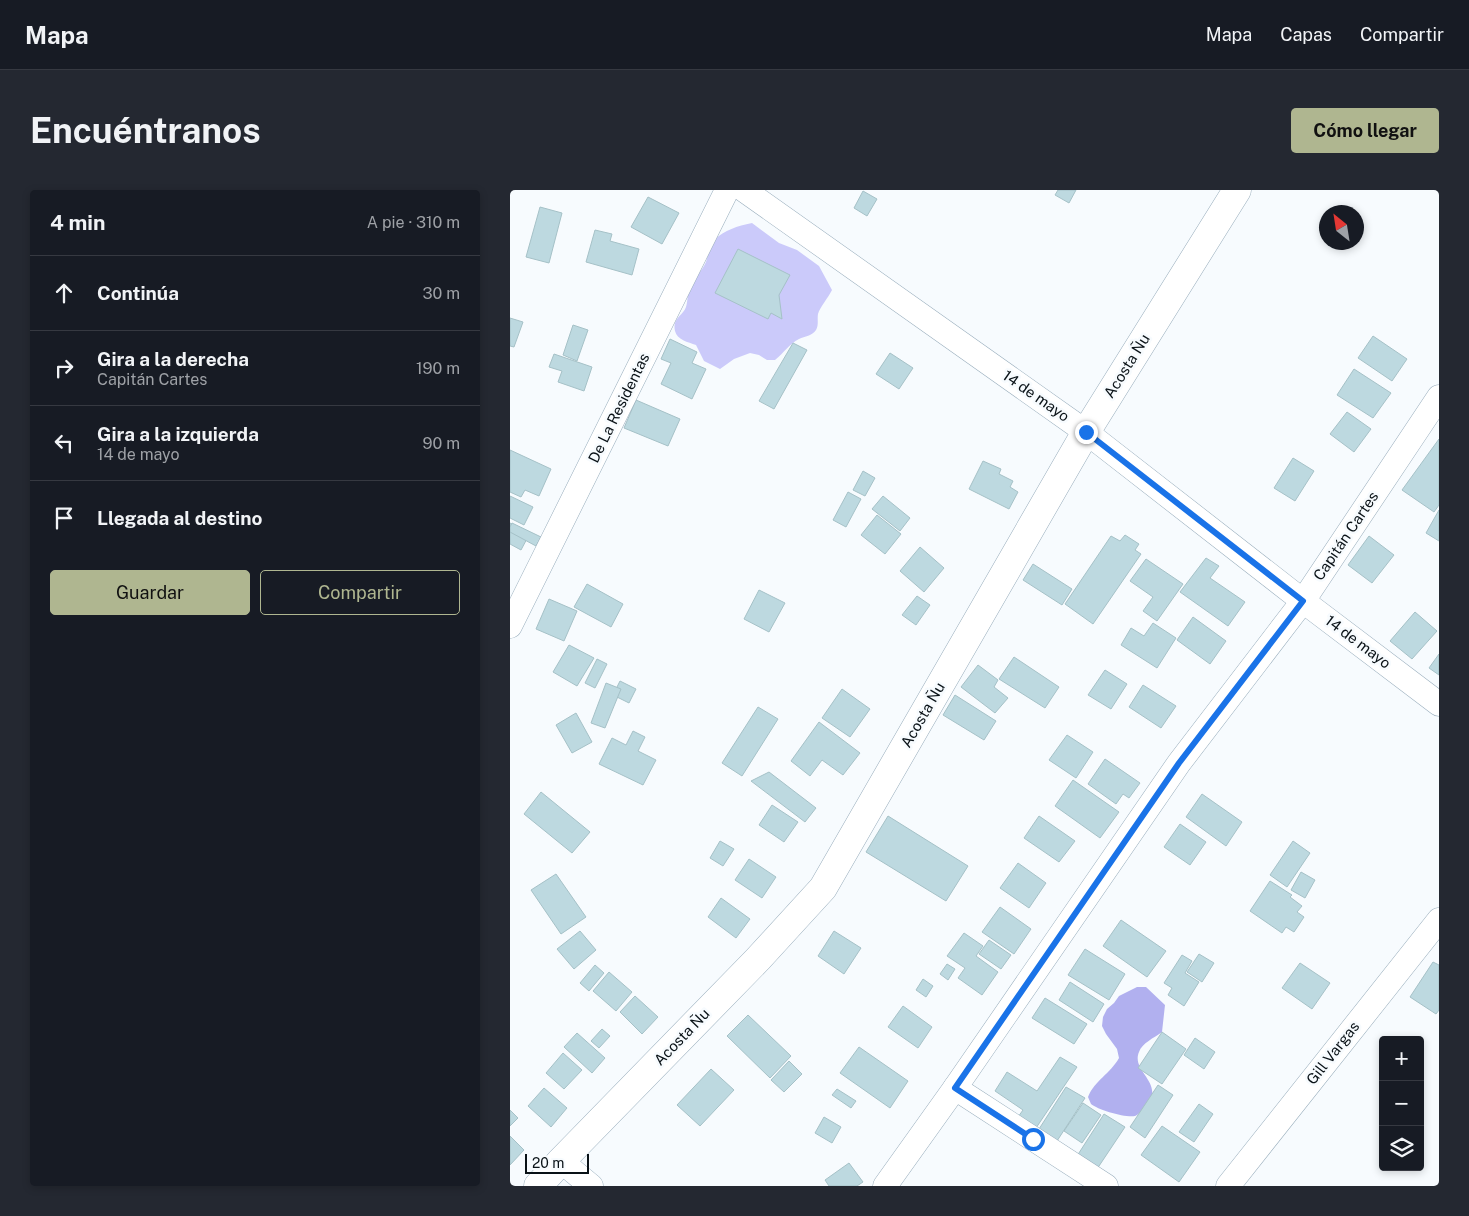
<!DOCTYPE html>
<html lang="es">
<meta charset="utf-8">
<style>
body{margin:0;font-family:"Public Sans",sans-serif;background:#242831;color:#f1f3f6}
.controls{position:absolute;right:15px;bottom:15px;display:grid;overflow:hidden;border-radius:5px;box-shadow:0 2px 8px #0003}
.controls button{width:45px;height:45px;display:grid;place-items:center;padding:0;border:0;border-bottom:1px solid #363941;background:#171b24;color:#f1f3f6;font:25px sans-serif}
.compass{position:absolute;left:809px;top:15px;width:45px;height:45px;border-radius:50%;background:#171b24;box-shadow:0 2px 8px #0003;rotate:330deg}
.scale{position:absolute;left:15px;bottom:12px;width:64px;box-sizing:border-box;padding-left:5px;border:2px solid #0a1217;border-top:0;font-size:14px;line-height:18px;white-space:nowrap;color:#0a1217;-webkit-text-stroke:4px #f7fbfe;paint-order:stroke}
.stop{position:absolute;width:15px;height:15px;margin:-11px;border:4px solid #1a73e8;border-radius:50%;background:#fff}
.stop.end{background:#1a73e8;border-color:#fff;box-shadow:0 1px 5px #0008}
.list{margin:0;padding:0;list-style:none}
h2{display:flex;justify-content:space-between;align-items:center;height:65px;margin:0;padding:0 20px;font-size:21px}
h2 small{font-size:16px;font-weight:400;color:#9ea1a6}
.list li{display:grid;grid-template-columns:32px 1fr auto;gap:15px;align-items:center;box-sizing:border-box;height:75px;padding:0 20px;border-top:1px solid #363941}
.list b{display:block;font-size:19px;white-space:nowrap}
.list p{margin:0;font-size:16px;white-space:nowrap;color:#9ea1a6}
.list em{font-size:16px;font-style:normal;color:#9ea1a6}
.actions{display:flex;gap:10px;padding:15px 20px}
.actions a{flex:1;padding:11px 0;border:1px solid #afb690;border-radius:5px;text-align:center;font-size:18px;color:#afb690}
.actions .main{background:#afb690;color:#111}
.icon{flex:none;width:28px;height:28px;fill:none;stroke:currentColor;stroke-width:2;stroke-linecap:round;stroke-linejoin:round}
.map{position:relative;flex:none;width:929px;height:996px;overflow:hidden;border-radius:5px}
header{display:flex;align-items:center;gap:30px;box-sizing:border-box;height:70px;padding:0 25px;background:#171b24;border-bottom:1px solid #363941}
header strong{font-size:24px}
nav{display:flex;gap:28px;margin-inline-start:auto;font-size:18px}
.intro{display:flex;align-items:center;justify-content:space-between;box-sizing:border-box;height:120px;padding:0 30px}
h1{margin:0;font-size:35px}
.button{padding:12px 22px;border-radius:5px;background:#afb690;color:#111;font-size:18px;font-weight:700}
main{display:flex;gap:30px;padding:0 30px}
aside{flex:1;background:#171b24;border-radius:5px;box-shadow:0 2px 8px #0003}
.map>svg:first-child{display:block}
.green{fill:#cbcafa}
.forest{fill:#b1b0ef}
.building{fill:#bdd9e0;stroke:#a5c1c7}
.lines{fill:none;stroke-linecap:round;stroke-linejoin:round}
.street-casing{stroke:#98adbc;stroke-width:25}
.secondary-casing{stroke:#98adbc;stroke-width:29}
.street{stroke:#fff;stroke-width:24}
.secondary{stroke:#fff;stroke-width:28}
.route{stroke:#1a73e8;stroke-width:6}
.labels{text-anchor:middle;stroke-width:5;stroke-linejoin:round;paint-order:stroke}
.street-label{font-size:15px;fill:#0a1217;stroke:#f7fbfe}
</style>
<header>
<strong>Mapa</strong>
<nav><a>Mapa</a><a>Capas</a><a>Compartir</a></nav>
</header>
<div class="intro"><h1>Encuéntranos</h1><a class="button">Cómo llegar</a></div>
<main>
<aside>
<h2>4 min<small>A pie · 310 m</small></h2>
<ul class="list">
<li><svg class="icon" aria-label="ahead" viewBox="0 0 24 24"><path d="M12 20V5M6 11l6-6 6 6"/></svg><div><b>Continúa</b></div><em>30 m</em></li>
<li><svg class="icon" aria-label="right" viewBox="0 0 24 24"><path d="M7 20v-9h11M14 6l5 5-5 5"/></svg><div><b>Gira a la derecha</b><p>Capitán Cartes</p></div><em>190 m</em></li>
<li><svg class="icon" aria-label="left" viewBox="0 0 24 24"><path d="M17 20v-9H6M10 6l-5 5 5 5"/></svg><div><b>Gira a la izquierda</b><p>14 de mayo</p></div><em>90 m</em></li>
<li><svg class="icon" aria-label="arrive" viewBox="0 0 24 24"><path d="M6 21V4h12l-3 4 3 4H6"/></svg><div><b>Llegada al destino</b></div></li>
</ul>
<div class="actions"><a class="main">Guardar</a><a>Compartir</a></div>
</aside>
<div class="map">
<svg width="929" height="996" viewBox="0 0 929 996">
<rect width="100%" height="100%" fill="#f7fbfe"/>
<path class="green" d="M242,33L269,53L287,60L309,76L322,100C318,108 310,117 308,124C307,129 309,135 306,140C302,146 295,146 289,149C279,154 274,163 265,170H257L249,165L240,163L224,169L210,179L194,171L186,155C178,152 167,150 165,141C162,128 173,126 176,117C178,111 177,104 180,98C184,88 192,81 196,72C199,64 197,56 204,50C215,40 227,36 242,33Z"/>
<path class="forest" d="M627,797H636L655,815L652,842C644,848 632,853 629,862C622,878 645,889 642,905C641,911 631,924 625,926C616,928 588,920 581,914C580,912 579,909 578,907C585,890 600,884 609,868L607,859L596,844L592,836L593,827L597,819L604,813L609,806Z"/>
<g class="building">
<polygon points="548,0 566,0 559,13 545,5"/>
<polygon points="353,1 367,9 357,26 344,18"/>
<polygon points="138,7 169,23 152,54 121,37"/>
<polygon points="30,17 52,23 39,73 16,67"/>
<polygon points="85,40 102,44 100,51 129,59 122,85 76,72"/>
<polygon points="228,59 280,85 269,105 272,129 261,123 258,129 205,103"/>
<polygon points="0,128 13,132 4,157 0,156"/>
<polygon points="63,135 78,140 67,171 53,165"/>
<polygon points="863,146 897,169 882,191 848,168"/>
<polygon points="160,149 187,162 182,173 196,179 182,209 151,194 161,173 151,169"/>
<polygon points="283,153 297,160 264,219 249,211"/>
<polygon points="380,163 403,178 389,199 366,184"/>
<polygon points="44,164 82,177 74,201 48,192 52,181 39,177"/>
<polygon points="844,179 881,203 863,228 827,205"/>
<polygon points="126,210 170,229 158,256 114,238"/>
<polygon points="837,222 861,239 844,262 820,244"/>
<polygon points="929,249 929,315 924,322 892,300"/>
<polygon points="0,260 41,279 29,306 15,300 11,307 0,302"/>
<polygon points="783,268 804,281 785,311 764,298"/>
<polygon points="473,271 491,279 489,284 503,291 500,297 508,302 499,319 459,299"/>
<polygon points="353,281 365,288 355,306 343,300"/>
<polygon points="338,302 351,309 336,337 323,330"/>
<polygon points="0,306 23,317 14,335 0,328"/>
<polygon points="373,306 400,328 390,341 362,319"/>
<polygon points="929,320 929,351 916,343"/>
<polygon points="367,325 391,344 375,364 351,345"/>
<polygon points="0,333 20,343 11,360 0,354"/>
<polygon points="2,333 31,347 26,356 0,342 0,337"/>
<polygon points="615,345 629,354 625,360 631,364 583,434 555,414 601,346 610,351"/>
<polygon points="859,346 884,365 862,393 838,375"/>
<polygon points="410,357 434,378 414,402 390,381"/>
<polygon points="696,368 709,376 700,388 735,412 718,436 670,402"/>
<polygon points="636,369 673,394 647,431 633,421 643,407 620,391"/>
<polygon points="523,374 562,399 552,415 513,390"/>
<polygon points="77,394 113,414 101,437 64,417"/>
<polygon points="249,400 275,413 259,442 234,429"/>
<polygon points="407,406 420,415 406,435 392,425"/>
<polygon points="39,409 67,421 54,451 26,439"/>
<polygon points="905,422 927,441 902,469 880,451"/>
<polygon points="683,427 716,451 700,474 667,450"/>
<polygon points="643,433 666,448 647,478 611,455 621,438 634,446"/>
<polygon points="59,455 84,468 67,496 43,482"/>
<polygon points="929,464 929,485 919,478"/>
<polygon points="504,467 549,497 535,518 489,489"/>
<polygon points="87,469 97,474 85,498 75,493"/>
<polygon points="468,475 488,490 484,497 498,508 485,523 451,497"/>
<polygon points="595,480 617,494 601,519 578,505"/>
<polygon points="110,491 126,499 119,513 103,505"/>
<polygon points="96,493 111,499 95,538 81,533"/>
<polygon points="633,495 666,516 651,538 619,517"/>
<polygon points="332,499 360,519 340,547 312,528"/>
<polygon points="445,505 486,531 474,550 433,525"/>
<polygon points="248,517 268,529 232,586 212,573"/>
<polygon points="66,523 82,552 62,563 46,535"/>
<polygon points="309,532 350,563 333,585 312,570 300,586 281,571"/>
<polygon points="123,541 135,547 128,561 146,570 133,595 89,574 102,548 116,555"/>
<polygon points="557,545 583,562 566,588 539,570"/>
<polygon points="595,569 630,593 619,608 613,604 606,614 578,594"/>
<polygon points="259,582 306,618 295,632 241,591"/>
<polygon points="563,590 609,622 590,648 545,616"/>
<polygon points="31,602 80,642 62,663 14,624"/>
<polygon points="692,604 732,632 716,656 676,627"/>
<polygon points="262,615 288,632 274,652 249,635"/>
<polygon points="378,626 458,676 436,711 356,662"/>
<polygon points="529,626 565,651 549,672 514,648"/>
<polygon points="670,634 696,652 680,675 654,657"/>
<polygon points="210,651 224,659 213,676 200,668"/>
<polygon points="783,651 800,663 777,697 760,685"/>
<polygon points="239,669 266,687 252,708 225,690"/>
<polygon points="508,673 536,693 519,718 490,698"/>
<polygon points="791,682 805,690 795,708 781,700"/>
<polygon points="46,684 76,727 51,744 21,700"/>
<polygon points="760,691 782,705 780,707 792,716 787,722 794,727 784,742 776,737 772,743 740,721"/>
<polygon points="211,708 240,729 226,748 198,727"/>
<polygon points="490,717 521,739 504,764 472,742"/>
<polygon points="611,730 656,761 637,787 593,756"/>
<polygon points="70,741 86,760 64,779 47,759"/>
<polygon points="324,741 351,758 334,784 308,766"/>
<polygon points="454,743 473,756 466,766 488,782 472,805 448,788 455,778 437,766"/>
<polygon points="479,750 501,765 491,779 469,764"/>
<polygon points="575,759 615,784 599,810 558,785"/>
<polygon points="689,764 704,773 692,792 677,782"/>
<polygon points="672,765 682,771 675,783 689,792 674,816 658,805 662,798 654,793"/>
<polygon points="923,772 929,775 929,820 926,824 900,807"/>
<polygon points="790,773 820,793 802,819 772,798"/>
<polygon points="437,774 445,779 438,790 430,784"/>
<polygon points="85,775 94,783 79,801 70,793"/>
<polygon points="99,782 122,802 106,821 83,801"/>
<polygon points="413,789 423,796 416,807 406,800"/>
<polygon points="560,792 594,814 583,832 549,810"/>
<polygon points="125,806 148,827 132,844 110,822"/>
<polygon points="535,808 577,834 564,854 522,828"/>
<polygon points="393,816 422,837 408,858 378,837"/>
<polygon points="238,825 281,866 260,888 217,846"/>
<polygon points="92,839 100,846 89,858 81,851"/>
<polygon points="652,842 676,859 652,894 628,878"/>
<polygon points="67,843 95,868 82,883 54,857"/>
<polygon points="685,848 705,862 694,879 674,865"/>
<polygon points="349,857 398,891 380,918 330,883"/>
<polygon points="53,863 72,880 54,899 36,883"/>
<polygon points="550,867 567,877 526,938 508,927 513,920 485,901 497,882 527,901"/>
<polygon points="279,871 292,884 274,902 261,890"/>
<polygon points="201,879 224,900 190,936 167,915"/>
<polygon points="648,895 663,905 635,948 620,937"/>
<polygon points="556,897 575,908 547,951 529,939"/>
<polygon points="34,898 57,918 41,937 18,916"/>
<polygon points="327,899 346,911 341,918 322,905"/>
<polygon points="573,913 591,925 572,953 554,941"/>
<polygon points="689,914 703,924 684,952 669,942"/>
<polygon points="0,920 8,928 0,936"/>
<polygon points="594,924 615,937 587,979 567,966"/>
<polygon points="314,927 331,937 322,953 305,943"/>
<polygon points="652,936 690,962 669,992 631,965"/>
<polygon points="0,946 14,960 0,975"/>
<polygon points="339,973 353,992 347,996 319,996 315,990"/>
</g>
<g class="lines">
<g class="street-casing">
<g id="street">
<polyline points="234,0 576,242 793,411 929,514"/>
<polyline points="0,436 217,0"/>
<polyline points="445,898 596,996"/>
<polyline points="51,971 81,996"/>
<polyline points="375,996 445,898 669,573 793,411 929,207"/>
<polyline points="718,996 929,730"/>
</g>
</g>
<g class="secondary-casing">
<polyline id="secondary" points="28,996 51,971 248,769 313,698 576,242 727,0"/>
</g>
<use href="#street" class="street"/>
<use href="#secondary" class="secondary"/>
</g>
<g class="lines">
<polyline class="route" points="523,949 445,898 669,573 793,411 576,242"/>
</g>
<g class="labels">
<g class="street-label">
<text transform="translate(617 176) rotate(-58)" y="5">Acosta Ñu</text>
<text transform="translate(526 206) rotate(35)" y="5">14 de mayo</text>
<text transform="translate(109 218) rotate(-64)" y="5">De La Residentas</text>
<text transform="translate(836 346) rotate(-56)" y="5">Capitán Cartes</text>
<text transform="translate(848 452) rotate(37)" y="5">14 de mayo</text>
<text transform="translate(413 525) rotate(-60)" y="5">Acosta Ñu</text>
<text transform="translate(172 847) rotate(-46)" y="5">Acosta Ñu</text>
<text transform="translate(823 863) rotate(-52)" y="5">Gill Vargas</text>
</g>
</g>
</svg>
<div class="controls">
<button>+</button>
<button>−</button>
<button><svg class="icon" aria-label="layers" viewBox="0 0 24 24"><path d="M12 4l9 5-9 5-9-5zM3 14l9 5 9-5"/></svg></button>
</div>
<svg class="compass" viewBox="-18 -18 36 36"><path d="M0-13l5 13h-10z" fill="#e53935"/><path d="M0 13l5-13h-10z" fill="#9ea1a6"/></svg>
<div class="scale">20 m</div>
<div class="stop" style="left:523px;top:949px"></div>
<div class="stop end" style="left:576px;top:242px"></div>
</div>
</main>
